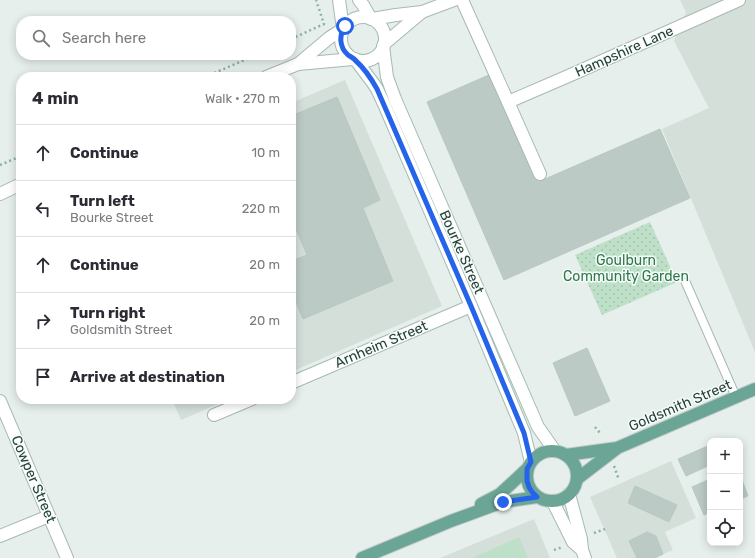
<!DOCTYPE html>
<meta charset="utf-8">
<style>
body{margin:0;font-family:Rubik,sans-serif;background:#f2f2f3;color:#2b2b33}
.controls{position:absolute;right:12px;bottom:12px;display:grid;overflow:hidden;border-radius:8px;box-shadow:0 2px 10px #0003}
.controls button{width:36px;height:36px;display:grid;place-items:center;padding:0;border:0;border-bottom:1px solid #e1e1e2;background:#fff;color:#2b2b33;font:20px sans-serif}
.stop{position:absolute;width:12px;height:12px;margin:-9px;border:3px solid #2563eb;border-radius:50%;background:#fff}
.stop.end{background:#2563eb;border-color:#fff;box-shadow:0 1px 4px #0008}
.list{margin:0;padding:0;list-style:none}
h2{display:flex;justify-content:space-between;align-items:center;height:52px;margin:0;padding:0 16px;font-size:17px}
h2 small{font-size:13px;font-weight:400;color:#7c7c81}
.list li{display:grid;grid-template-columns:26px 1fr auto;gap:12px;align-items:center;box-sizing:border-box;height:56px;padding:0 16px;border-top:1px solid #e1e1e2}
.list b{display:block;font-size:15px;white-space:nowrap}
.list p{margin:0;font-size:13px;white-space:nowrap;color:#7c7c81}
.list em{font-size:13px;font-style:normal;color:#7c7c81}
.icon{flex:none;width:22px;height:22px;fill:none;stroke:currentColor;stroke-width:2;stroke-linecap:round;stroke-linejoin:round}
.map{position:relative;flex:none;width:755px;height:558px;overflow:hidden}
.search{position:absolute;background:#fff;box-shadow:0 2px 10px #0003;left:16px;top:16px;width:280px;height:44px;display:flex;align-items:center;gap:10px;box-sizing:border-box;padding:0 14px;border-radius:16px;color:#7c7c81;font-size:15px}
.panel{position:absolute;background:#fff;box-shadow:0 2px 10px #0003;left:16px;top:72px;width:280px;height:332px;border-radius:16px}
.map>svg:first-child{display:block}
.built{fill:#d4dfda}
.green{fill:url(#green-dots)}
.pitch{fill:#bfe0c8}
.building{fill:#bbcac4;stroke:#b8c9c2}
.lines{fill:none;stroke-linecap:round;stroke-linejoin:round}
.service-casing{stroke:#a8b8b2;stroke-width:10}
.minor-casing{stroke:#a8b8b2;stroke-width:14}
.secondary-casing{stroke:#a4bbb3;stroke-width:14}
.primary-casing{stroke:#c2cac8;stroke-width:14}
.path{stroke:#86b3a5;stroke-width:2.5;stroke-dasharray:2 3;stroke-linecap:butt}
.service{stroke:#fff;stroke-width:8}
.minor{stroke:#fff;stroke-width:12}
.secondary{stroke:#fff;stroke-width:12}
.primary{stroke:#6aa596;stroke-width:12}
.route{stroke:#2563eb;stroke-width:5}
.labels{text-anchor:middle;stroke-width:3;stroke-linejoin:round;paint-order:stroke}
.street-label{font-size:14px;fill:#24423a;stroke:#f7fbf9}
.park-label{font-size:14px;fill:#2d7a4b;stroke:#f7fbf9}
</style>
<div class="map">
<svg width="755" height="558" viewBox="0 0 755 558">
<defs>
<pattern id="green-dots" width="8" height="8" patternUnits="userSpaceOnUse"><rect width="8" height="8" fill="#bfe0c8"/><path d="M2 2h.1M6 6h.1" fill="none" stroke="#a4c1ad" stroke-width="1.8" stroke-linecap="round"/></pattern>
</defs>
<rect width="100%" height="100%" fill="#e6efeb"/>
<g class="built">
<polygon points="680,0 755,0 755,352 662,129 709,108 674,41 686,12"/>
<polygon points="345,80 442,306 291,372 291,103"/>
<polygon points="172,399 229,399 181,420"/>
<polygon points="671,461 696,518 665,532 673,550 654,558 617,558 590,497"/>
<polygon points="534,519 550,558 440,558"/>
</g>
<polygon class="green" points="650,222 677,282 602,315 575,255"/>
<polygon class="pitch" points="519,537 528,558 472,558"/>
<g class="building">
<polygon points="491,74 538,182 660,129 690,198 504,280 427,102"/>
<polygon points="337,97 380,200 363,208 393,281 303,319 291,290 291,261 307,255 291,217 291,116"/>
<polygon points="587,348 610,401 575,416 553,363"/>
<polygon points="710,445 710,465 686,476 678,459"/>
<polygon points="740,475 748,496 740,499"/>
<polygon points="710,479 710,512 704,515 692,487"/>
<polygon points="635,486 677,505 669,522 628,503"/>
<polygon points="647,532 656,536 663,554 655,558 637,558 629,541"/>
</g>
<g class="lines">
<g class="service-casing">
<polyline id="service" points="686,283 736,397"/>
</g>
<g class="minor-casing">
<g id="minor">
<polyline points="462,0 508,102 573,74 739,0"/>
<polyline points="372,19 396,15 422,12 454,0"/>
<polyline points="384,44 422,12"/>
<polyline points="298,64 353,59"/>
<polyline points="266,77 298,64 329,38 343,29"/>
<polyline points="508,102 540,174"/>
<polyline points="0,194 21,184"/>
<polyline points="291,383 471,306"/>
<polyline points="0,401 67,558"/>
<polyline points="214,415 252,399"/>
<polyline points="0,536 49,516"/>
</g>
</g>
<g class="secondary-casing">
<g id="secondary">
<polyline points="339,0 343,29"/>
<polyline points="359,0 363,5 371,19"/>
<circle cx="363" cy="39" r="22"/>
<polyline points="383,46 387,77 395,99 538,427 555,451"/>
<polyline points="355,59 373,83 377,89 384,104 471,306 524,433 531,462"/>
<polyline points="569,494 581,539 582,550 585,558"/>
<polyline points="553,502 573,542 582,550"/>
</g>
</g>
<g class="primary-casing">
<g id="primary">
<circle cx="552" cy="476" r="25"/>
<polyline points="566,455 617,448 755,389"/>
<polyline points="577,479 616,449"/>
<polyline points="481,504 500,494 527,469"/>
<polyline points="362,558 451,521 503,502 537,497"/>
</g>
</g>
<g class="path">
<polyline points="291,39 324,24 316,0"/>
<polyline points="205,77 256,55"/>
<polyline points="0,165 21,156"/>
<polyline points="595,427 600,433"/>
<polyline points="614,466 619,480"/>
<polyline points="594,533 605,529"/>
<polyline points="554,550 563,547"/>
</g>
<use href="#service" class="service"/>
<use href="#minor" class="minor"/>
<use href="#secondary" class="secondary"/>
<use href="#primary" class="primary"/>
</g>
<g class="lines">
<path class="route" d="M345,26C339,35 339,47 348,55C351,57 354,58 356,61C364,68 372,80 377,89L471,306L524,433L531,462L527,469V481L529,487L532,492L537,497L503,502"/>
</g>
<g class="labels">
<g class="street-label">
<text transform="translate(624 51) rotate(-24)" y="5">Hampshire Lane</text>
<text transform="translate(462 252) rotate(66)" y="5">Bourke Street</text>
<text transform="translate(381 344) rotate(-23)" y="5">Arnheim Street</text>
<text transform="translate(680 405) rotate(-23)" y="5">Goldsmith Street</text>
<text transform="translate(34 479) rotate(67)" y="5">Cowper Street</text>
</g>
<g class="park-label">
<text x="626" y="265">Goulburn<tspan x="626" dy="16">Community Garden</tspan></text>
</g>
</g>
</svg>
<div class="controls">
<button>+</button>
<button>−</button>
<button><svg class="icon" aria-label="locate" viewBox="0 0 24 24"><circle cx="12" cy="12" r="6"/><path d="M12 2v4M12 18v4M2 12h4M18 12h4"/></svg></button>
</div>
<div class="stop" style="left:345px;top:26px"></div>
<div class="stop end" style="left:503px;top:502px"></div>
<div class="search"><svg class="icon" aria-label="search" viewBox="0 0 24 24"><circle cx="10" cy="10" r="6"/><path d="M15 15l6 6"/></svg>Search here</div>
<section class="panel">
<h2>4 min<small>Walk · 270 m</small></h2>
<ul class="list">
<li><svg class="icon" aria-label="ahead" viewBox="0 0 24 24"><path d="M12 20V5M6 11l6-6 6 6"/></svg><div><b>Continue</b></div><em>10 m</em></li>
<li><svg class="icon" aria-label="left" viewBox="0 0 24 24"><path d="M17 20v-9H6M10 6l-5 5 5 5"/></svg><div><b>Turn left</b><p>Bourke Street</p></div><em>220 m</em></li>
<li><svg class="icon" aria-label="ahead" viewBox="0 0 24 24"><path d="M12 20V5M6 11l6-6 6 6"/></svg><div><b>Continue</b></div><em>20 m</em></li>
<li><svg class="icon" aria-label="right" viewBox="0 0 24 24"><path d="M7 20v-9h11M14 6l5 5-5 5"/></svg><div><b>Turn right</b><p>Goldsmith Street</p></div><em>20 m</em></li>
<li><svg class="icon" aria-label="arrive" viewBox="0 0 24 24"><path d="M6 21V4h12l-3 4 3 4H6"/></svg><div><b>Arrive at destination</b></div></li>
</ul>
</section>
</div>
